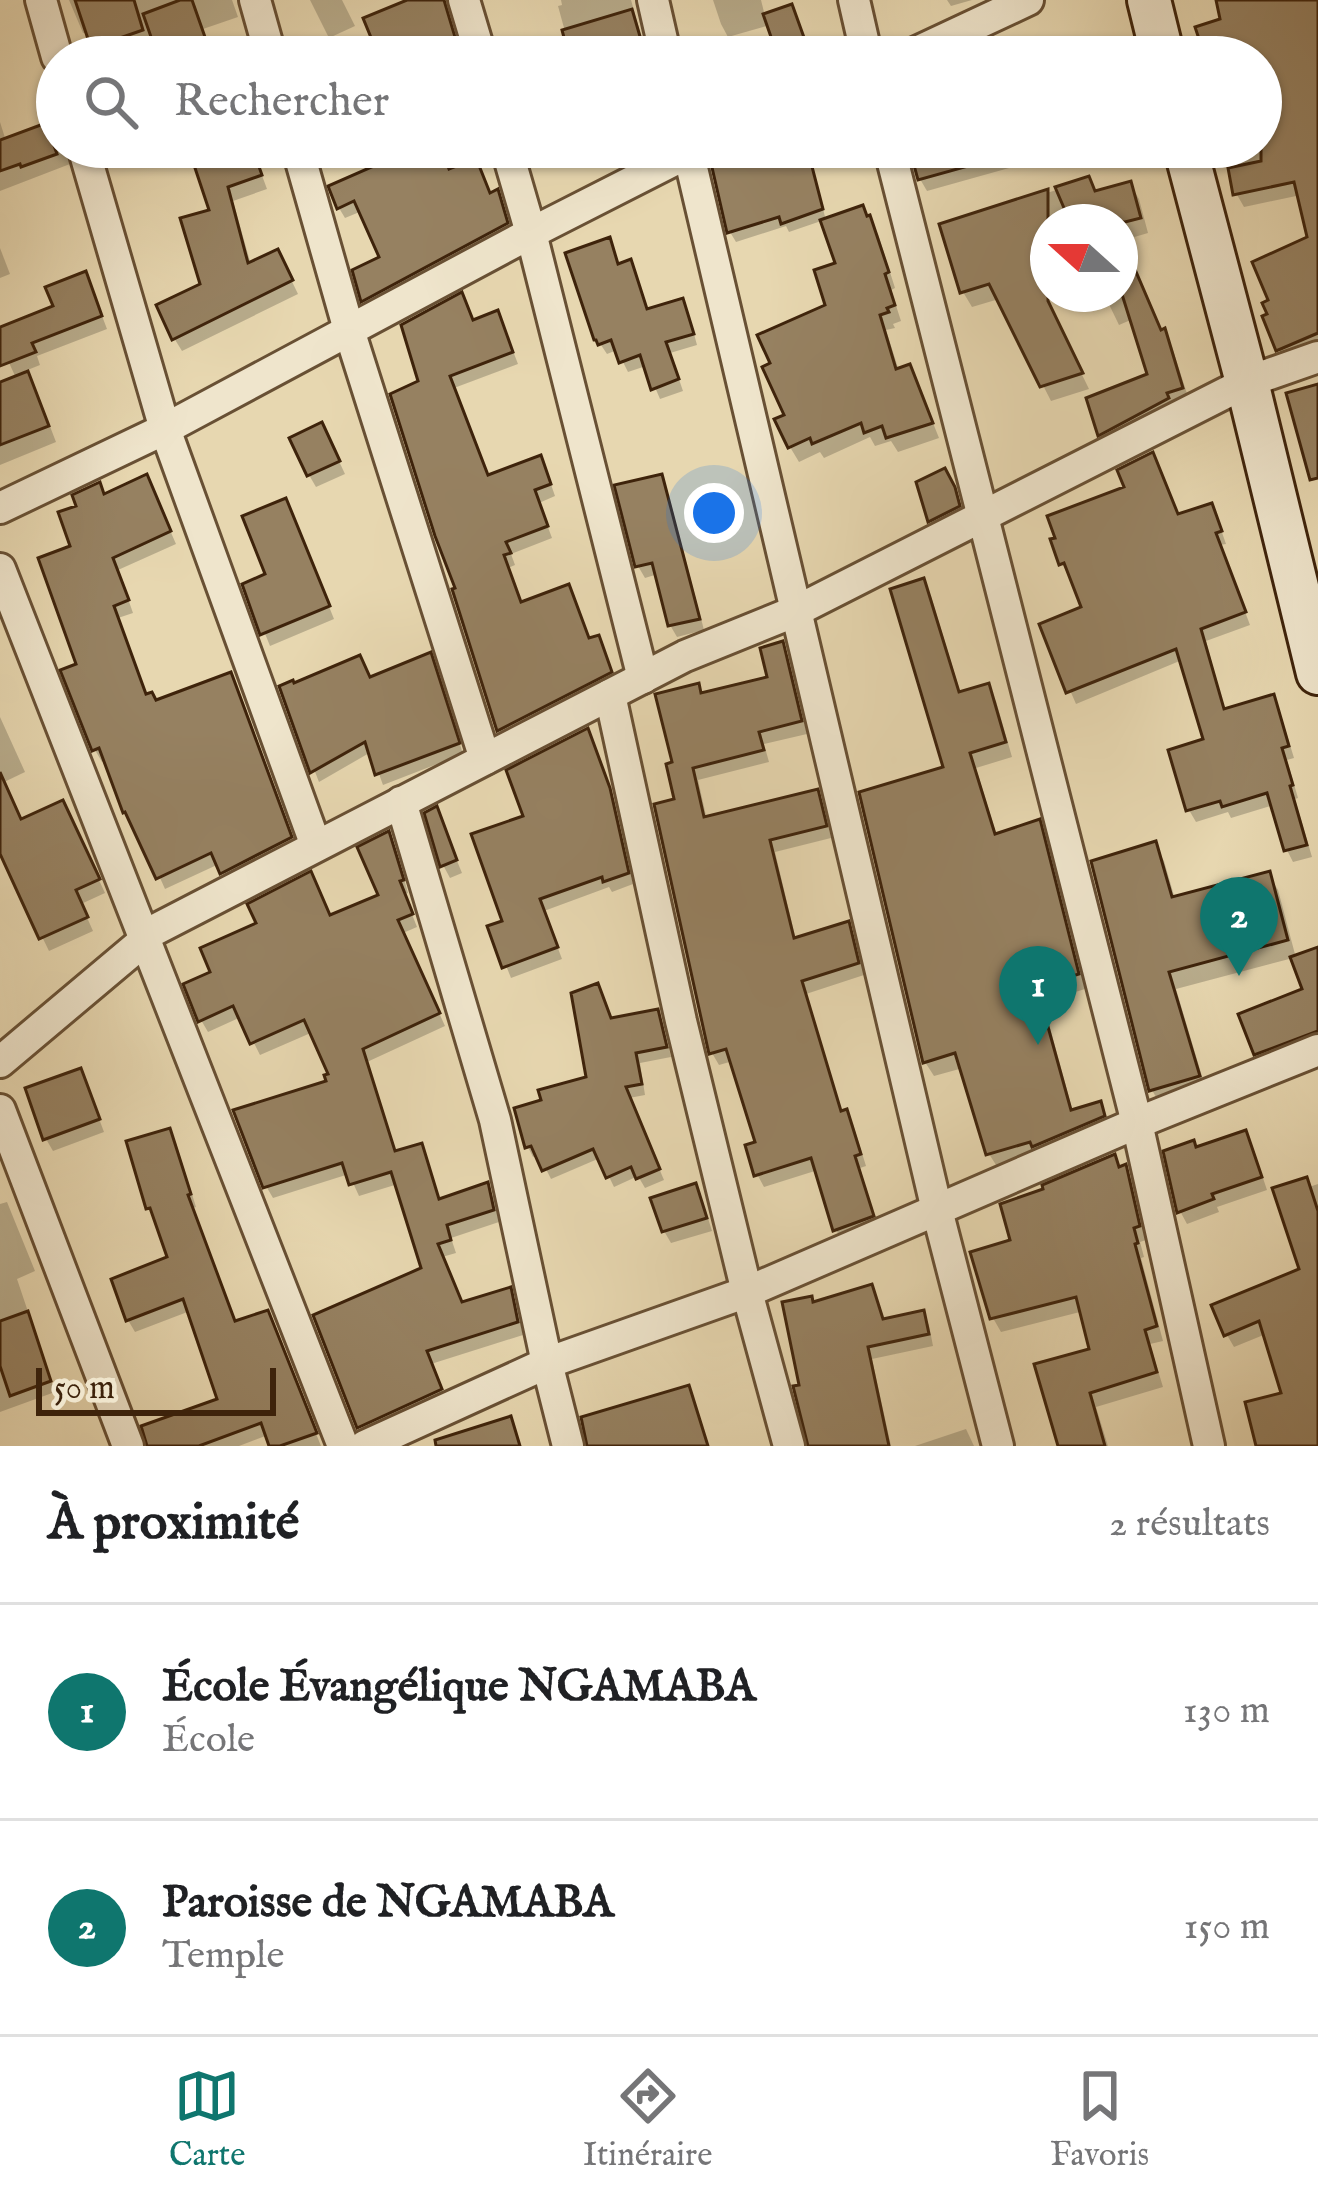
<!DOCTYPE html>
<html lang="fr">
<meta charset="utf-8">
<style>
body{margin:0;font-family:"IM FELL English",serif;background:#f2f2f2;color:#202124}
.compass{position:absolute;left:1030px;top:204px;width:108px;height:108px;border-radius:50%;background:#fff;box-shadow:0 3px 9px #0004;rotate:291deg}
.scale{position:absolute;left:36px;bottom:30px;width:240px;box-sizing:border-box;padding-left:12px;border:6px solid #3e230b;border-top:0;font-size:33px;line-height:42px;white-space:nowrap;color:#3e230b;-webkit-text-stroke:9px #efe5cc;paint-order:stroke}
.you{position:absolute;left:714px;top:513px;width:42px;height:42px;margin:-30px;border:9px solid #fff;border-radius:50%;background:#1a73e8;box-shadow:0 0 0 18px #1a73e833}
.badge{display:grid;place-items:center;width:78px;height:78px;border-radius:50%;background:#0f766e;color:#fff;font-size:39px;font-weight:700}
.pin{position:absolute;translate:-50% -99px;filter:drop-shadow(0 3px 6px #0008)}
.pin::after{content:'';position:absolute;top:63px;width:42px;height:36px;background:inherit;clip-path:polygon(0 0,100% 0,50% 100%)}
.list{margin:0;padding:0;list-style:none}
h2{display:flex;justify-content:space-between;align-items:center;height:156px;margin:0;padding:0 48px;font-size:51px}
h2 small{font-size:39px;font-weight:400;color:#757577}
.list li{display:grid;grid-template-columns:78px 1fr auto;gap:36px;align-items:center;box-sizing:border-box;height:216px;padding:0 48px;border-top:3px solid #e0e0e0}
.list b{display:block;font-size:45px;white-space:nowrap}
.list p{margin:0;font-size:39px;white-space:nowrap;color:#757577}
.list em{font-size:39px;font-style:normal;color:#757577}
.icon{flex:none;width:66px;height:66px;fill:none;stroke:currentColor;stroke-width:2;stroke-linecap:round;stroke-linejoin:round}
.map{position:relative;flex:none;width:1318px;height:1446px;overflow:hidden}
.search{position:absolute;background:#fff;box-shadow:0 3px 9px #0004;left:36px;right:36px;top:36px;height:132px;display:flex;align-items:center;gap:30px;box-sizing:border-box;padding:0 42px;border-radius:66px;color:#757577;font-size:45px}
.sheet{height:588px;background:#fff}
nav{display:flex;justify-content:space-around;align-items:center;box-sizing:border-box;height:168px;border-top:3px solid #e0e0e0;background:#fff;font-size:33px;color:#757577}
nav a{display:grid;justify-items:center;gap:6px}
nav .on{color:#0f766e}
.map>svg:first-child{display:block}
.shadow{fill:#0003}
.building{fill:#968161;stroke:#3e230b;stroke-width:3}
.lines{fill:none;stroke-linecap:round;stroke-linejoin:round}
.street-casing{stroke:#685034;stroke-width:36}
.secondary-casing{stroke:#3e230b;stroke-width:48}
.street{stroke:#efe5cc;stroke-width:30}
.secondary{stroke:#efe5cc;stroke-width:42}
</style>
<div class="map">
<svg width="1318" height="1446" viewBox="0 0 1318 1446">
<rect width="100%" height="100%" fill="#e7d7b0"/>
<filter id="stains"><feTurbulence type="fractalNoise" baseFrequency=".00167" numOctaves="4"/><feColorMatrix values="0 0 0 0 .2 0 0 0 0 .09 0 0 0 0 .02 0 0 0 .5 -.17"/></filter>
<radialGradient id="worn" r=".72"><stop offset=".6" stop-color="#630" stop-opacity="0"/><stop offset="1" stop-color="#630" stop-opacity=".3"/></radialGradient>
<g class="shadow">
<polygon points="69,0 232,0 238,17 203,29 212,57 97,57 88,32 83,33"/>
<polygon points="310,0 342,0 355,26 329,38"/>
<polygon points="415,0 452,0 450,19 461,57 382,57"/>
<polygon points="561,0 631,0 647,57 572,57 558,6 562,5"/>
<polygon points="713,0 761,0 765,16 811,57 781,57 770,25 728,37 721,24"/>
<polygon points="947,0 972,0 951,6"/>
<polygon points="1219,0 1318,0 1318,350 1287,363 1279,350 1314,238 1301,195 1244,207 1236,193 1238,169 1232,147 1261,147 1261,57 1209,57 1224,21"/>
<polygon points="0,122 6,141 57,122 57,147 76,147 70,164 0,191"/>
<polygon points="145,147 187,147 152,160"/>
<polygon points="191,147 232,147 257,162 267,189 233,201 251,265 284,265 298,294 182,351 174,338 204,286 212,212"/>
<polygon points="378,147 439,147 449,172 490,196 497,193 503,204 512,235 370,311 364,301 356,271 382,258 362,211 345,218 339,208 378,168 382,158"/>
<polygon points="741,147 751,168 807,155 812,164 826,221 869,219 878,234 895,288 891,290 901,321 893,324 895,328 886,330 899,371 917,383 939,438 898,452 891,441 875,446 870,437 824,458 820,452 799,462 790,447 788,416 828,306 838,265 824,220 789,232 786,226 736,242 730,232 714,163"/>
<polygon points="912,147 1053,147 1055,155 927,191 920,179"/>
<polygon points="1088,180 1096,194 1130,184 1139,199 1148,233 1131,238 1137,261 1131,263 1161,333 1172,347 1190,403 1109,449 1101,434 1151,376 1133,319 1119,325 1104,294 1120,294 1120,222 1048,222 1048,294 1051,294 1044,297 1089,389 1051,401 999,299 972,307 963,292 943,226"/>
<polygon points="608,241 619,266 636,274 648,312 681,302 688,312 697,345 670,353 683,391 660,399 646,366 628,372 617,350 607,354 597,339"/>
<polygon points="0,248 10,274 0,278"/>
<polygon points="91,287 107,329 37,356 40,365 25,371 36,390 56,442 0,465 0,385 16,378 0,343 0,330 57,308"/>
<polygon points="474,323 503,325 518,364 454,388 489,478 546,470 555,496 539,503 552,538 511,554 515,565 508,568 522,605 604,650 616,684 506,741 499,730 455,591 459,589 421,382"/>
<polygon points="328,438 345,474 316,487 309,475"/>
<polygon points="944,472 961,503 965,519 938,533 931,521 919,483"/>
<polygon points="661,477 667,489 704,630 677,637 670,625 658,574 645,578 638,566"/>
<polygon points="152,489 176,544 118,570 133,613 118,618 147,697 155,704 236,688 296,850 230,884 219,864 165,889 107,759 102,762 95,750 64,672 80,666 74,548 104,496"/>
<polygon points="292,514 334,619 270,646 246,586 269,576"/>
<polygon points="1179,517 1217,518 1226,544 1220,545 1250,625 1206,641 1225,712 1272,697 1279,709 1294,758 1287,760 1298,798 1295,799 1312,857 1293,862 1287,850 1274,805 1231,818 1228,812 1196,822 1189,810 1207,741 1182,660 1076,704 1042,626 1085,609 1062,563"/>
<polygon points="923,582 931,596 961,695 987,686 996,701 1012,757 976,768 997,836 1038,823 1047,837 1085,989 1043,1002 1073,1112 1100,1105 1111,1131 998,1168 989,1154 963,1068 934,1076 925,1062 946,769"/>
<polygon points="782,645 789,657 807,734 764,744 769,762 698,780 707,820 816,792 823,804 831,838 775,852 796,940 848,924 855,937 864,975 806,994 842,1113 846,1112 853,1124 866,1166 860,1168 878,1229 843,1242 836,1230 818,1170 764,1187 757,1174 759,1144 733,1061 719,1065 712,1053 657,807 678,801 675,764 698,687 703,696 771,679"/>
<polygon points="435,666 463,754 383,785 371,752 319,782 282,687 370,680"/>
<polygon points="0,717 25,772 0,784"/>
<polygon points="593,742 615,802 633,884 612,892 609,887 544,911 562,959 511,978 491,928 506,922 527,818"/>
<polygon points="0,795 21,822 69,816 105,893 81,904 93,931 49,951 0,851"/>
<polygon points="436,810 462,873 450,878 443,865"/>
<polygon points="388,835 395,846 408,893 404,894 417,927 403,933 445,1026 367,1062 396,1154 420,1147 427,1159 440,1201 487,1186 494,1198 499,1222 451,1238 456,1253 442,1257 463,1305 509,1290 516,1302 523,1335 431,1364 447,1402 367,1439 316,1317 425,1270 398,1184 359,1196 349,1174 273,1198 266,1186 332,1075 313,1032 260,1055 241,1017 208,1032 201,1020 330,918 382,897"/>
<polygon points="1154,845 1164,861 1175,899 1268,874 1278,890 1296,958 1318,950 1318,1050 1267,1071 1257,1053 1306,991 1293,958 1176,989 1207,1093 1161,1106 1152,1090"/>
<polygon points="657,1012 663,1023 671,1057 640,1063 645,1095 629,1098 664,1180 645,1188 638,1176 614,1187 600,1158 551,1179 539,1155 533,1157 528,1147 589,1079 611,1021"/>
<polygon points="86,1084 104,1132 53,1151 46,1139"/>
<polygon points="169,1131 176,1143 196,1207 192,1208 236,1324 267,1313 321,1446 272,1446 268,1435 239,1446 150,1446 221,1401 190,1311 135,1332 128,1320 171,1259 149,1207"/>
<polygon points="1245,1133 1252,1145 1267,1190 1217,1207 1219,1212 1187,1224 1180,1211 1196,1150"/>
<polygon points="1114,1157 1121,1169 1125,1168 1133,1182 1146,1240 1140,1242 1144,1257 1141,1258 1163,1341 1150,1344 1163,1387 1096,1407 1108,1446 1061,1446 1093,1351 1080,1312 1001,1332 993,1318 1013,1242 1047,1191"/>
<polygon points="1318,1184 1318,1446 1260,1446 1285,1395 1266,1334 1234,1347 1227,1335 1303,1270 1309,1187"/>
<polygon points="695,1187 702,1199 712,1231 671,1243 664,1231"/>
<polygon points="7,1202 35,1271 17,1279 55,1392 0,1412 0,1204"/>
<polygon points="871,1287 884,1322 922,1314 929,1325 933,1346 872,1359 891,1446 810,1446 802,1387 814,1305"/>
<polygon points="966,1429 974,1446 915,1446"/>
</g>
<g class="building">
<polygon points="75,0 134,0 143,30 91,48"/>
<polygon points="180,0 192,0 212,57 158,57 143,14"/>
<polygon points="407,0 444,0 461,57 379,57 363,18"/>
<polygon points="1216,0 1318,0 1318,333 1276,351 1262,316 1267,314 1262,303 1268,300 1252,262 1307,237 1294,182 1233,195 1228,168 1261,161 1261,57 1205,57 1195,27 1220,19"/>
<polygon points="792,4 811,57 778,57 763,14"/>
<polygon points="632,9 646,57 569,57 562,30"/>
<polygon points="46,123 57,154 21,167 20,164 0,171 0,140"/>
<polygon points="188,147 252,147 262,175 228,187 248,263 278,249 293,280 172,340 156,305 200,284 180,218 209,210"/>
<polygon points="402,147 441,147 449,169 476,158 490,193 498,189 508,223 361,302 352,270 379,257 354,201 337,209 328,186 374,166 371,158"/>
<polygon points="731,147 744,147 750,165 781,154 782,158 808,151 823,209 781,224 779,217 727,233 711,163 719,151"/>
<polygon points="909,147 1007,147 1008,155 918,180"/>
<polygon points="1089,176 1095,191 1131,181 1141,218 1125,222 1070,222 1055,187"/>
<polygon points="1048,189 1048,301 1083,373 1040,387 989,284 960,293 939,224"/>
<polygon points="863,205 867,216 870,215 889,272 885,274 895,305 887,308 889,312 880,315 896,369 910,364 933,423 886,438 882,426 864,433 861,423 812,444 810,438 788,448 774,419 784,415 762,367 770,363 757,335 825,305 814,270 835,263 820,220"/>
<polygon points="610,237 618,264 631,259 647,309 683,298 694,334 666,342 679,379 651,390 640,355 619,363 611,340 598,345 596,340 594,340 565,253"/>
<polygon points="1128,253 1161,330 1165,328 1183,388 1167,393 1169,398 1098,436 1086,398 1147,374 1120,288 1120,256"/>
<polygon points="86,271 102,316 32,343 36,352 0,366 0,327 53,306 45,287"/>
<polygon points="462,292 473,320 498,310 513,352 450,376 488,475 541,455 551,484 535,490 548,526 506,542 511,553 504,555 521,602 569,584 589,638 599,635 612,672 497,731 452,589 455,588 435,536 390,394 418,381 401,325"/>
<polygon points="28,371 49,426 0,445 0,382"/>
<polygon points="1318,384 1318,478 1310,480 1286,393"/>
<polygon points="322,422 340,461 307,476 289,438"/>
<polygon points="1153,452 1178,514 1212,503 1222,531 1216,533 1246,612 1201,629 1224,709 1274,694 1289,746 1282,748 1293,785 1290,786 1307,845 1284,851 1267,793 1222,807 1220,801 1186,811 1168,750 1203,739 1176,649 1066,693 1039,624 1081,607 1064,563 1059,565 1050,539 1055,538 1047,516 1124,487 1117,470"/>
<polygon points="945,468 955,487 960,506 928,522 916,482"/>
<polygon points="147,474 171,531 113,558 129,600 114,606 146,694 152,692 156,700 231,672 292,837 220,874 211,853 156,879 125,812 123,813 99,748 92,751 60,670 76,664 38,558 70,546 58,512 76,506 72,495 100,482 104,494"/>
<polygon points="662,474 700,619 668,626 652,563 635,567 614,485"/>
<polygon points="286,498 330,606 260,635 242,584 265,574 242,516"/>
<polygon points="924,578 959,692 989,683 1006,742 970,753 995,834 1040,819 1079,974 1037,987 1071,1110 1101,1101 1105,1116 1032,1147 1030,1142 986,1155 955,1053 923,1063 859,792 943,767 890,589"/>
<polygon points="783,641 802,721 759,732 764,750 693,768 704,817 818,789 827,826 770,840 794,938 849,921 859,963 802,981 841,1111 847,1109 861,1154 855,1156 874,1216 833,1231 811,1158 754,1176 745,1145 755,1142 726,1049 709,1054 654,804 674,799 666,764 672,762 655,694 699,683 701,693 767,677 760,648"/>
<polygon points="431,652 460,743 375,775 365,742 310,773 279,686 293,680 294,683 360,655 370,677"/>
<polygon points="588,728 610,788 629,873 603,882 602,877 540,899 558,947 502,968 487,926 502,921 471,834 523,816 506,770"/>
<polygon points="0,772 21,819 63,800 100,879 76,890 88,917 39,939 0,854"/>
<polygon points="437,806 457,860 440,867 424,813"/>
<polygon points="389,831 404,880 400,881 413,914 398,920 440,1013 363,1049 395,1151 422,1143 439,1199 488,1182 494,1210 447,1225 451,1240 438,1244 462,1302 511,1287 518,1322 427,1351 442,1389 357,1428 313,1315 421,1268 391,1172 349,1185 342,1163 263,1188 233,1110 326,1081 324,1075 328,1074 304,1020 250,1044 233,1006 198,1022 183,984 210,972 200,948 256,923 247,904 311,871 330,915 378,895 357,847"/>
<polygon points="1156,841 1172,897 1270,871 1288,940 1169,972 1200,1076 1149,1091 1091,861"/>
<polygon points="1318,947 1318,1031 1254,1055 1238,1014 1302,989 1290,957"/>
<polygon points="598,983 611,1018 658,1009 667,1047 636,1053 642,1084 626,1087 660,1169 636,1179 631,1167 606,1178 593,1149 542,1171 531,1146 525,1148 514,1108 541,1100 538,1090 586,1077 571,993"/>
<polygon points="81,1068 100,1119 43,1140 25,1088"/>
<polygon points="170,1128 191,1194 188,1195 235,1321 268,1310 317,1433 280,1446 269,1446 261,1423 199,1446 147,1446 141,1426 217,1399 183,1299 126,1321 111,1279 167,1257 150,1208 146,1209 126,1141"/>
<polygon points="1246,1130 1262,1177 1212,1194 1214,1199 1177,1213 1163,1151 1194,1140 1196,1147"/>
<polygon points="1115,1154 1119,1167 1126,1164 1140,1226 1134,1228 1138,1243 1135,1244 1157,1326 1145,1330 1157,1372 1090,1393 1105,1446 1058,1446 1034,1364 1089,1349 1076,1297 990,1319 970,1252 1010,1240 1000,1204 1043,1189 1042,1185"/>
<polygon points="1307,1177 1318,1211 1318,1446 1256,1446 1245,1402 1281,1393 1259,1321 1224,1336 1211,1305 1299,1269 1272,1188"/>
<polygon points="696,1183 707,1218 662,1232 650,1198"/>
<polygon points="872,1284 883,1319 924,1310 929,1334 868,1347 889,1446 808,1446 793,1386 799,1385 782,1302 812,1296 813,1302"/>
<polygon points="28,1311 51,1381 10,1396 0,1366 0,1321"/>
<polygon points="689,1385 708,1446 587,1446 581,1417"/>
<polygon points="511,1416 520,1446 436,1446 435,1440"/>
</g>
<g class="lines">
<g class="street-casing">
<g id="street">
<polyline points="41,0 57,57"/>
<polyline points="255,0 271,57"/>
<polyline points="464,0 481,57"/>
<polyline points="653,0 666,57"/>
<polyline points="854,0 867,57"/>
<polyline points="906,57 1028,0"/>
<polyline points="83,147 165,429 316,846"/>
<polyline points="297,147 349,330 485,759"/>
<polyline points="506,147 531,233 643,678"/>
<polyline points="687,147 937,1210 998,1446"/>
<polyline points="889,147 1137,1123 1209,1446"/>
<polyline points="0,508 165,429 531,233 700,147"/>
<polyline points="0,569 343,1446"/>
<polyline points="610,695 681,1021 747,1292 789,1446"/>
<polyline points="401,802 495,1120 547,1363 568,1446"/>
<polyline points="143,936 685,656 796,611 1247,382 1318,357"/>
<polyline points="0,1062 145,940"/>
<polyline points="0,1110 128,1446"/>
<polyline points="365,1446 547,1363 747,1292 1137,1123 1318,1050"/>
</g>
</g>
<g class="secondary-casing">
<g id="secondary">
<polyline points="1149,0 1163,57"/>
<polyline points="1185,147 1247,382 1318,673"/>
</g>
</g>
<use href="#street" class="street"/>
<use href="#secondary" class="secondary"/>
</g>
<rect width="100%" height="100%" filter="url(#stains)"/>
<rect width="100%" height="100%" fill="url(#worn)"/>
</svg>
<svg class="compass" viewBox="-18 -18 36 36"><path d="M0-13l5 13h-10z" fill="#e53935"/><path d="M0 13l5-13h-10z" fill="#757577"/></svg>
<div class="scale">50 m</div>
<div class="you"></div>
<div class="pin badge" style="left:1038px;top:1045px">1</div>
<div class="pin badge" style="left:1239px;top:976px">2</div>
<div class="search"><svg class="icon" aria-label="search" viewBox="0 0 24 24"><circle cx="10" cy="10" r="6"/><path d="M15 15l6 6"/></svg>Rechercher</div>
</div>
<section class="sheet">
<h2>À proximité<small>2 résultats</small></h2>
<ul class="list">
<li><span class="badge">1</span><div><b>École Évangélique NGAMABA</b><p>École</p></div><em>130 m</em></li>
<li><span class="badge">2</span><div><b>Paroisse de NGAMABA</b><p>Temple</p></div><em>150 m</em></li>
</ul>
</section>
<nav>
<a class="on"><svg class="icon" aria-label="map" viewBox="0 0 24 24"><path d="M3 6l6-2 6 2 6-2v14l-6 2-6-2-6 2zM9 4v14M15 6v14"/></svg>Carte</a>
<a><svg class="icon" aria-label="directions" viewBox="0 0 24 24"><path d="M12 3l9 9-9 9-9-9zM9 14v-3h6M13 9l2 2-2 2"/></svg>Itinéraire</a>
<a><svg class="icon" aria-label="saved" viewBox="0 0 24 24"><path d="M7 4h10v16l-5-4-5 4z"/></svg>Favoris</a>
</nav>
